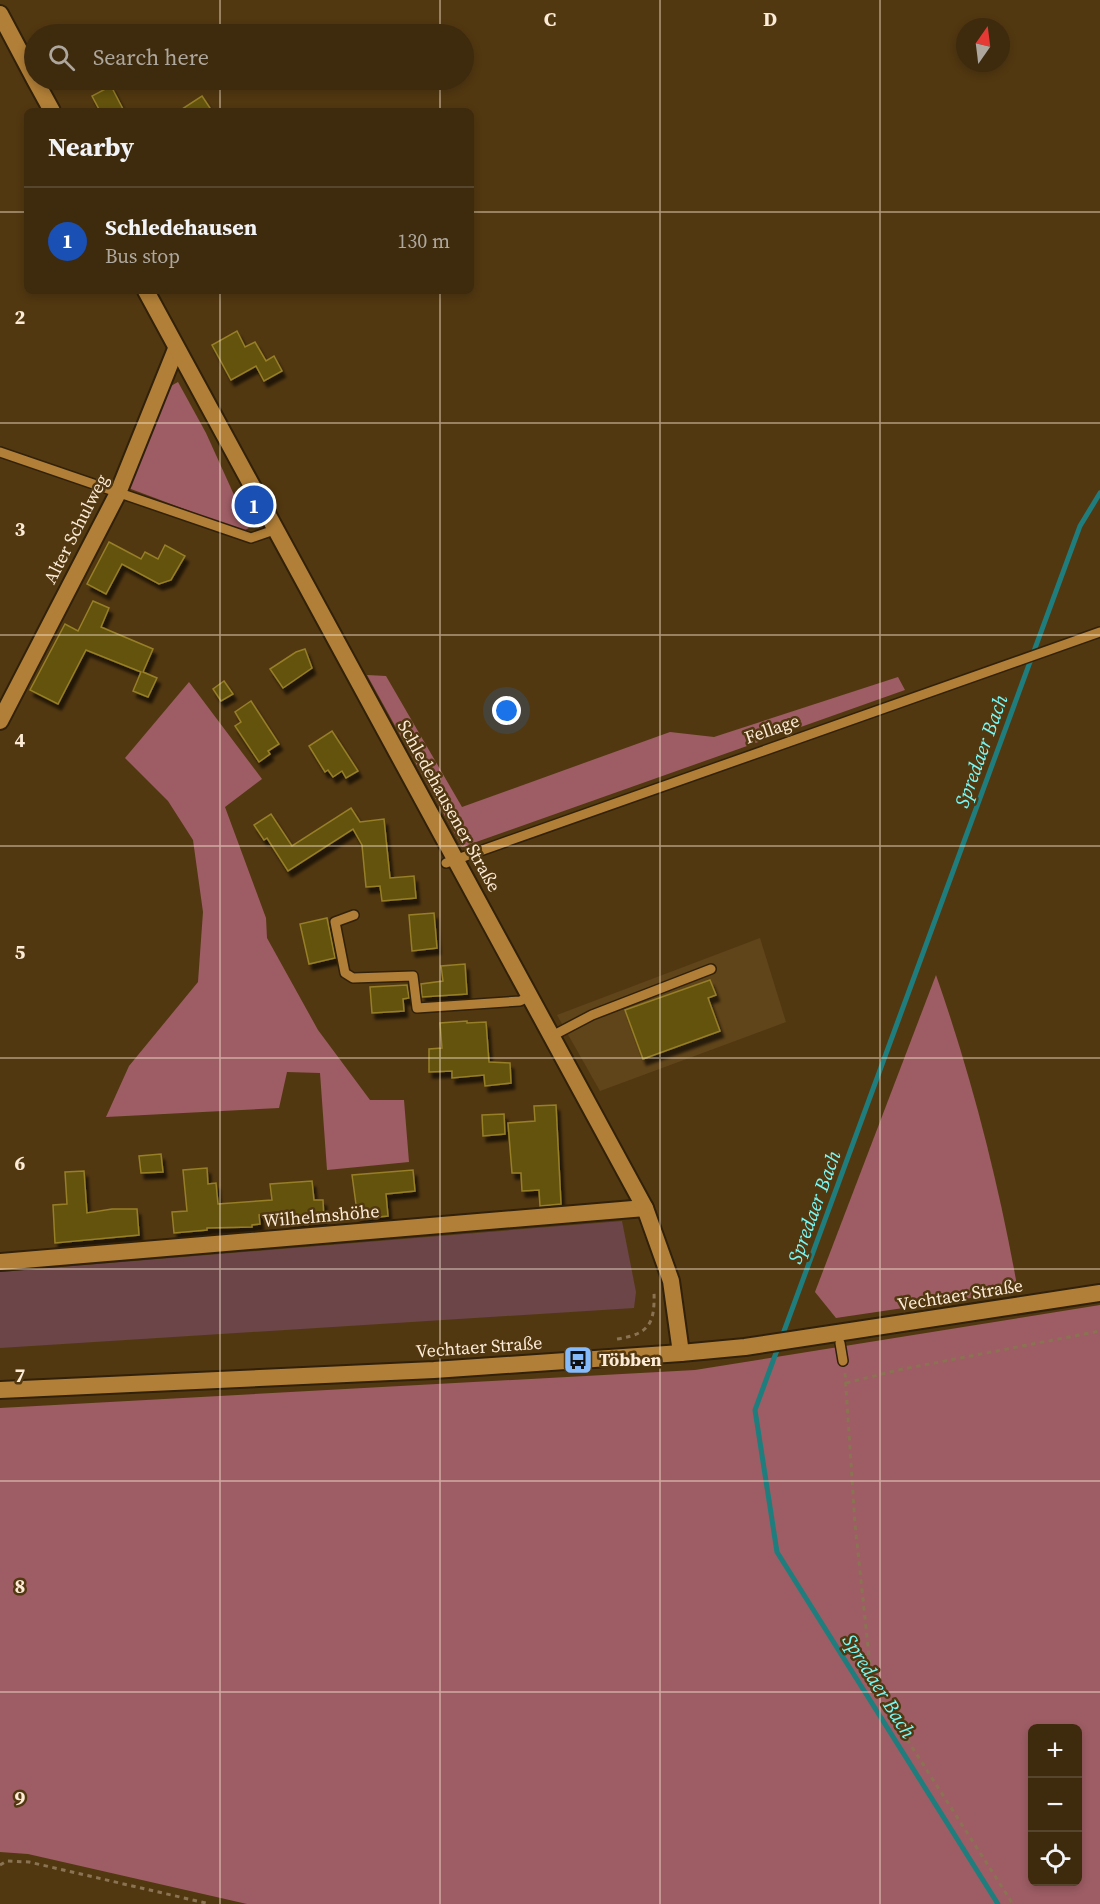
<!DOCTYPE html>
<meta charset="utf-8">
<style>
body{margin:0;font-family:"Source Serif 4",serif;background:#453216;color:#f1f3f6}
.controls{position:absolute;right:18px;bottom:18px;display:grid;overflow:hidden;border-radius:9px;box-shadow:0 3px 9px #0003}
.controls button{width:54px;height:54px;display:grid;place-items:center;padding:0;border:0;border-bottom:2px solid #57462e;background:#3e2a0d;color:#f1f3f6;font:30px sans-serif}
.compass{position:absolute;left:956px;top:18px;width:54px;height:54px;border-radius:50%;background:#3e2a0d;box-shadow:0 3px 9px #0003;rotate:14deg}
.you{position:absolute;left:507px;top:711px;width:21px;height:21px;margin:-15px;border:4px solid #fff;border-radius:50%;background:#1a73e8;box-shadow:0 0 0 9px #1a73e833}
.badge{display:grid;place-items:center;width:39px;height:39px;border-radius:50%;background:#8c9099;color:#fff;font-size:20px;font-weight:700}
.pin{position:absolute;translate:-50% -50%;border:3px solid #fff;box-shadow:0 2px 6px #0006}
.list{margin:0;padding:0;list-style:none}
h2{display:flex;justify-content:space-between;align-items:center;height:78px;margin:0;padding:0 24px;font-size:26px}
h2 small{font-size:20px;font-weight:400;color:#ada79d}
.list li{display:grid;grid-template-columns:39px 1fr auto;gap:18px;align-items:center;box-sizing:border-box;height:108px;padding:0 24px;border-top:2px solid #57462e}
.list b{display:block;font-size:22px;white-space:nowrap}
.list p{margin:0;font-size:20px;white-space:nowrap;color:#ada79d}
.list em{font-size:20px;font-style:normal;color:#ada79d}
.icon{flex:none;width:33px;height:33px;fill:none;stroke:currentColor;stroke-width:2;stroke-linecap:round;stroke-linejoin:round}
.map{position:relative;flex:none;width:1100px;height:1904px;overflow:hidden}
.search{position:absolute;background:#3e2a0d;box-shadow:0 3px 9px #0003;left:24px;top:24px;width:450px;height:66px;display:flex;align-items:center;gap:15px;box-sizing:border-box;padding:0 21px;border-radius:33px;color:#ada79d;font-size:22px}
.panel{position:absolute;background:#3e2a0d;box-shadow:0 3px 9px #0003;left:24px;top:108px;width:450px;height:186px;border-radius:9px}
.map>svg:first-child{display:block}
.built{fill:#61451a}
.green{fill:#6c4549}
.forest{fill:#9e5d64;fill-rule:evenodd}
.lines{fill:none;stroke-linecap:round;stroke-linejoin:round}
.stream{stroke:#1f7e7d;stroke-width:5}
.building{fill:#64520f;stroke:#967f27;stroke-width:1.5;filter:url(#shadow)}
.service-casing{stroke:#31210a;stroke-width:12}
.minor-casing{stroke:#31210a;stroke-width:20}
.tertiary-casing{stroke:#31210a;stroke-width:20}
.secondary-casing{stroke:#31210a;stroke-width:20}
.path{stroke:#8a7352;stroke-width:3;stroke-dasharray:4.5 4.5;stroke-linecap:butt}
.service{stroke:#b17f37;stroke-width:9}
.minor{stroke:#b17f37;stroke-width:16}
.tertiary{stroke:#b17f37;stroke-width:16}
.secondary{stroke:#b17f37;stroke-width:16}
.grid{fill:none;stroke:#fcebd7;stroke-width:1.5;stroke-opacity:0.55}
.labels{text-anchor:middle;stroke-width:5;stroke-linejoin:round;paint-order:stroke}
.street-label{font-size:18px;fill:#fcebd7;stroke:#523811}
.poi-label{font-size:18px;font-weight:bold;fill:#fcebd7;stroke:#523811;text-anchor:start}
.water-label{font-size:20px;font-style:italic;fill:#78f9f6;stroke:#523811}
.grid-label{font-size:20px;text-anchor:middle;font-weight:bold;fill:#fcebd7;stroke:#523811;stroke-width:5;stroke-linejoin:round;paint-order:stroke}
</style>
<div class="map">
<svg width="1100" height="1904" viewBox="0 0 1100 1904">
<defs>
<filter id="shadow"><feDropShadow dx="3.5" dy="6" stdDeviation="1.5" flood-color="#0009"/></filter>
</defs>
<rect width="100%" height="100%" fill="#523811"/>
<polygon class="built" points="760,938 786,1022 600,1091 557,1015"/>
<polygon class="green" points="622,1221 636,1292 634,1308 0,1348 0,1272"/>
<g class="forest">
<polygon points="178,382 206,433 249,528 243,531 123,486 169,387"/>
<polygon points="367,675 386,676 462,807 670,732 714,737 898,677 905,690 462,847"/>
<polygon points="189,682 262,779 225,807 266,918 267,938 318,1030 370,1100 404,1100 409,1162 327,1170 320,1073 287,1072 279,1108 106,1117 129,1066 198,982 203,912 193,840 168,801 125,758"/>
<path d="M936,975C972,1078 999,1184 1018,1291L836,1318L815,1292Z"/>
<path d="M1100,1305V1904H247L28,1854L0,1852V1408L695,1370ZM1032,1728H1078V1882H1032Z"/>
</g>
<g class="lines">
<polyline class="stream" points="998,1904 777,1552 755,1410 1080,526 1100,493"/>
</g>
<g class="building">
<polygon points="111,86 124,111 100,111 92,96"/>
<polygon points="202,96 212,111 179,111"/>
<polygon points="237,331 245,347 255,342 266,361 274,356 282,371 264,381 256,366 231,380 212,345"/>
<polygon points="109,542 141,559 145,552 158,559 165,545 185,556 171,580 159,584 122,564 106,594 87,584"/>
<polygon points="93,601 109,608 101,627 153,649 143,672 157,678 148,697 133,691 141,672 86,650 58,704 30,690 65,624 78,631"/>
<polygon points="305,649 312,668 283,688 270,669 296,652"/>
<polygon points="224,681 233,694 221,701 213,689"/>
<polygon points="251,701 279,744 268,751 270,754 259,762 235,726 241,722 235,712"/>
<polygon points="332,731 358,771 346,778 342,771 333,777 328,770 325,772 309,746"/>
<polygon points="351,808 360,822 384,819 390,878 414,876 416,898 382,901 380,886 366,887 362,845 353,829 288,871 267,838 264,840 254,825 271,814 292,846"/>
<polygon points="434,913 437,948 412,951 409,915"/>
<polygon points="327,918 335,958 309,964 300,924"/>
<polygon points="465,964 467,994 422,997 421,984 443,981 441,966"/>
<polygon points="710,980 716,995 708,998 720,1031 643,1059 625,1010"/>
<polygon points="407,985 409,998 403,999 404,1011 372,1013 370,987"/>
<polygon points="467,1021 467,1023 486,1022 489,1062 510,1063 511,1083 485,1086 484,1075 452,1078 452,1071 429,1072 429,1049 442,1048 440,1023"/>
<polygon points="556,1105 561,1204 540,1206 539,1190 522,1191 521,1173 512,1173 508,1123 535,1121 534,1106"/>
<polygon points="504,1114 505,1134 483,1136 482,1115"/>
<polygon points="161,1154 163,1172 141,1173 139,1156"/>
<polygon points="207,1168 208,1184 216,1183 218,1204 272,1200 270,1184 312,1181 314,1200 323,1200 324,1221 286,1223 286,1213 259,1215 260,1224 252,1225 252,1227 207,1228 207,1230 174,1233 172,1212 187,1211 183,1170"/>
<polygon points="413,1170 415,1191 386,1194 388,1216 358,1219 352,1175"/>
<polygon points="84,1171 87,1213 112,1209 137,1209 139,1235 55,1243 53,1205 67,1204 65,1172"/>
</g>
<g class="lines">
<g class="service-casing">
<g id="service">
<polyline points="0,452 251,538 277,529"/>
<polyline points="446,863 1100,632"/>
<polyline points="354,915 335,922 345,973 353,978 413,976 417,1008 520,1001 531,996"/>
<polyline points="552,1036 592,1015 711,969"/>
<polyline points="840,1343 843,1361"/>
</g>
</g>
<g class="minor-casing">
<g id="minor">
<polyline points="0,721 118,493 176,349"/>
<polyline points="0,1262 645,1208"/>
</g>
</g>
<g class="tertiary-casing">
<g id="tertiary">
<polyline points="0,14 34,78"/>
<polyline points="35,80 52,111"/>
<polyline points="146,291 645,1208 671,1281 681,1353"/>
</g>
</g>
<g class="secondary-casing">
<polyline id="secondary" points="0,1390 434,1370 681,1353 745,1347 1100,1293"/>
</g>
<g class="path">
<path d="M617,1339C650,1334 655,1323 654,1291"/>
<polyline points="845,1373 855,1524 872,1685 1013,1904"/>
<polyline points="846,1383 898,1370 1100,1331"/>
<polyline points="0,1865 7,1861 29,1862 210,1904"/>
</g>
<use href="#service" class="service"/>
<use href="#minor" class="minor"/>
<use href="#tertiary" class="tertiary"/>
<use href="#secondary" class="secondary"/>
</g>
<path class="grid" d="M220,0V34M440,0V34M660,0V1904M880,0V1904M220,80V111M440,80V111M0,212H27M471,212H1100M220,291V1904M440,291V1904M0,423H1100M0,635H1100M0,846H1100M0,1058H1100M0,1269H1100M0,1481H1100M0,1692H1100"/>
<defs>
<g id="bus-square" transform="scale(1.5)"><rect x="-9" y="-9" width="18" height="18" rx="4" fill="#86bbfb" stroke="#523811"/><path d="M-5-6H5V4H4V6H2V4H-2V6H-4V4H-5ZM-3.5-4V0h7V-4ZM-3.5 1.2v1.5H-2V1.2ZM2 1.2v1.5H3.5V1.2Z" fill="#111"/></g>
</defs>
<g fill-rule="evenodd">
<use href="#bus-square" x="578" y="1360"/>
</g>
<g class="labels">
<g class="street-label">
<text transform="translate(76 529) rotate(-63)" y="6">Alter Schulweg</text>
<text transform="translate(772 729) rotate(-19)" y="6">Fellage</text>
<text transform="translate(449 806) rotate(61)" y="6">Schledehausener Straße</text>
<text transform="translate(321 1216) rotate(-5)" y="6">Wilhelmshöhe</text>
<text transform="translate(960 1295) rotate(-9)" y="6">Vechtaer Straße</text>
<text transform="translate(479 1347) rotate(-4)" y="6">Vechtaer Straße</text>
</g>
<g class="poi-label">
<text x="599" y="1366">Többen</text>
</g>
<g class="water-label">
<text transform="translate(981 751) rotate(-70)" y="7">Spredaer Bach</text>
<text transform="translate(814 1207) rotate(-70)" y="7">Spredaer Bach</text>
<text transform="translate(879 1686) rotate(58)" y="7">Spredaer Bach</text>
</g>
</g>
<g class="grid-label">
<text x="550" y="26">C</text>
<text x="770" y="26">D</text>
<text x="20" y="324">2</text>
<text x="20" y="536">3</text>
<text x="20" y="747">4</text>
<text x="20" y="959">5</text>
<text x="20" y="1170">6</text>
<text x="20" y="1382">7</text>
<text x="20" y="1593">8</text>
<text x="20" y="1805">9</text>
</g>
</svg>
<div class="controls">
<button>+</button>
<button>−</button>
<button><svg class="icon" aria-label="locate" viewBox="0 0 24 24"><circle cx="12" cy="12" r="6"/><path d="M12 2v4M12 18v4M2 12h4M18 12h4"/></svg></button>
</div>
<svg class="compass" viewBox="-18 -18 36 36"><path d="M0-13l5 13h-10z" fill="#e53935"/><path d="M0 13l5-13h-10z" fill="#ada79d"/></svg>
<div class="you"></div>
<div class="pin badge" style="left:254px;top:505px;background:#1a4fb4">1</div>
<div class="search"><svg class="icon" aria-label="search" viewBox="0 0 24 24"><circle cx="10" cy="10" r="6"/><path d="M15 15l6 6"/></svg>Search here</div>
<section class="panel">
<h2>Nearby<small></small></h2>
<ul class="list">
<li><span class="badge" style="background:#1a4fb4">1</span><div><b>Schledehausen</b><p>Bus stop</p></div><em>130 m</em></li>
</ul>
</section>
</div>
